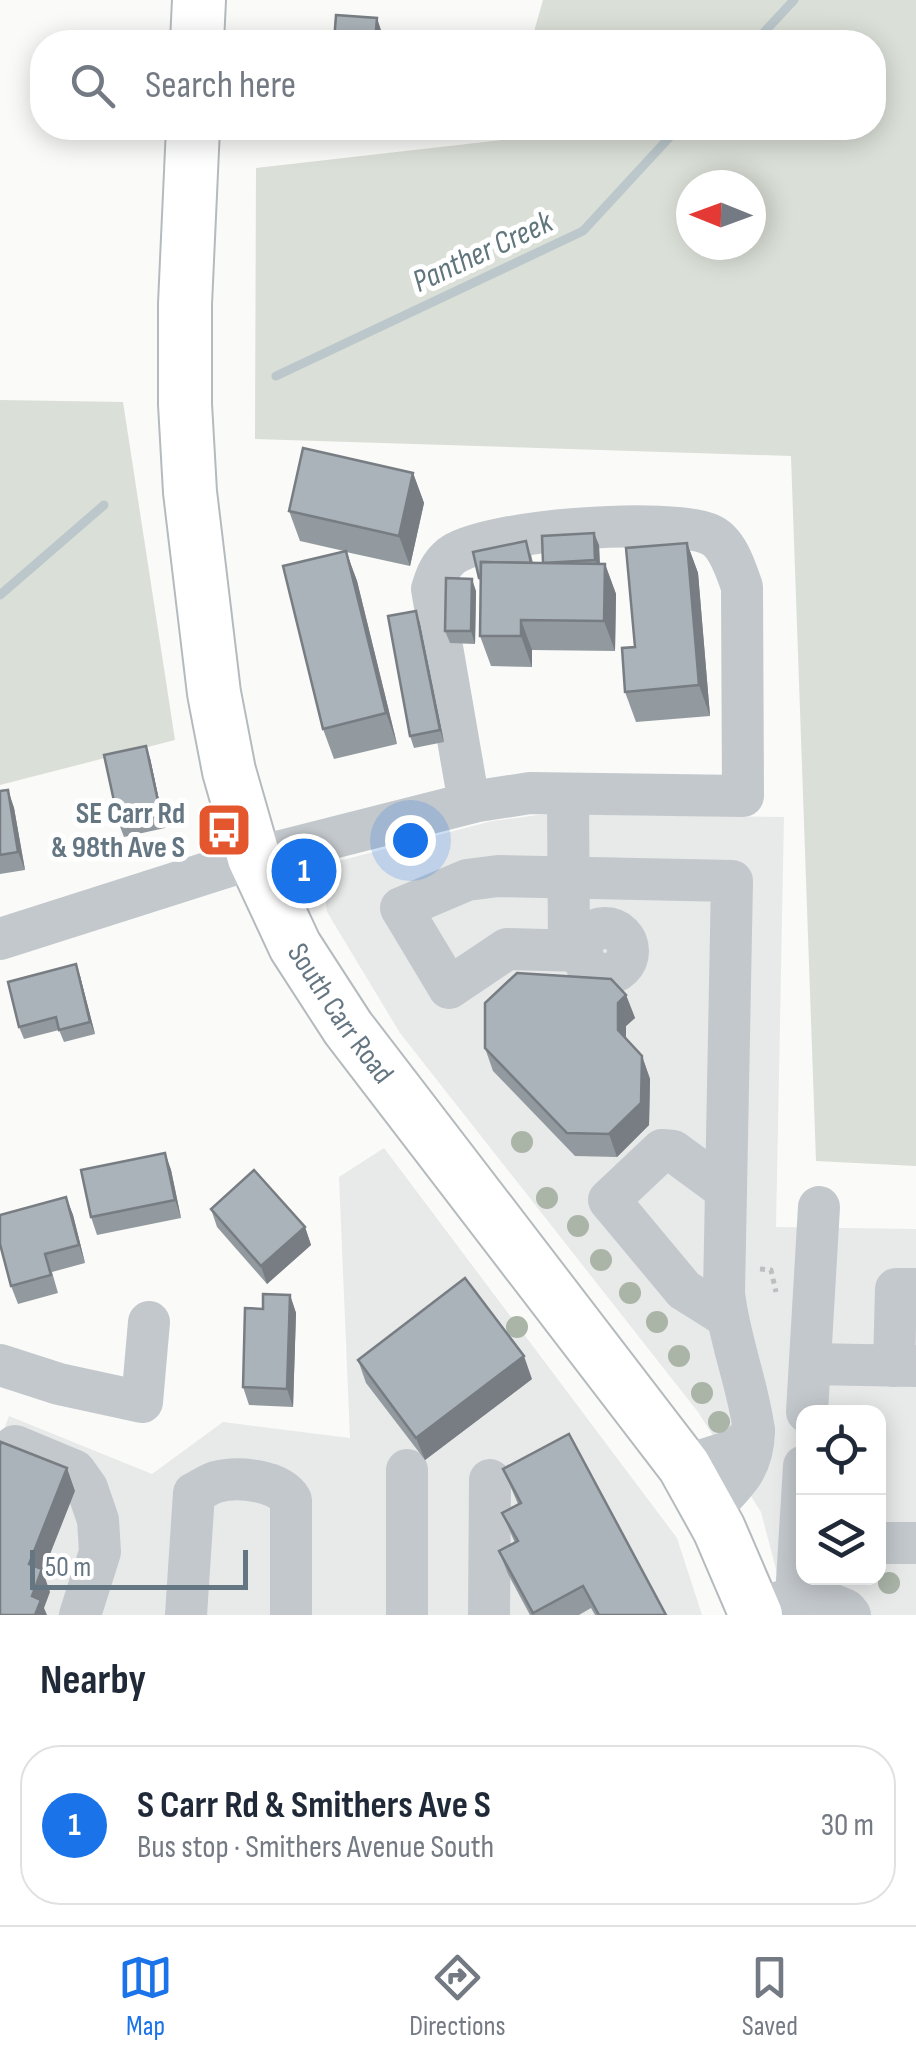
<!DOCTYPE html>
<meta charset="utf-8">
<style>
body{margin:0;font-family:"Sofia Sans Condensed",sans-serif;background:#f6f6f7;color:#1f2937}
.controls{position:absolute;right:30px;bottom:30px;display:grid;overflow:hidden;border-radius:20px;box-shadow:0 5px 25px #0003}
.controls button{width:90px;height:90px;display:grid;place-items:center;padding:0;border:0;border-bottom:2px solid #e0e1e3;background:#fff;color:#1f2937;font:50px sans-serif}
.compass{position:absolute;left:676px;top:170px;width:90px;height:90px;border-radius:50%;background:#fff;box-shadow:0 5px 25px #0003;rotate:271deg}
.scale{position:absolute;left:30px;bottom:25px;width:218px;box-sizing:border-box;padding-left:10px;border:5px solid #657683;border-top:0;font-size:28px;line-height:35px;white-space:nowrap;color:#657683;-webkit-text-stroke:8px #fff;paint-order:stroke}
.you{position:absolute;left:410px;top:840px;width:35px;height:35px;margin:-25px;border:8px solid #fff;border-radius:50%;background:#1a73e8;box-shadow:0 0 0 15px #1a73e833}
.badge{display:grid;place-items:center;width:65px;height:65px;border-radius:50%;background:#1a73e8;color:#fff;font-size:32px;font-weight:700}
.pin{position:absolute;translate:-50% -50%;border:5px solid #fff;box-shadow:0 2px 10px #0006}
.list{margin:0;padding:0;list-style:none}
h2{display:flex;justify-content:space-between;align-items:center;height:130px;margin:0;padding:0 40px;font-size:42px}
h2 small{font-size:32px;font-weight:400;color:#747a83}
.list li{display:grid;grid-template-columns:65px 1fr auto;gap:30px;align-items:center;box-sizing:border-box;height:160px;margin:0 20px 20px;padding:0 20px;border:2px solid #e0e1e3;border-radius:40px}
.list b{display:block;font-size:38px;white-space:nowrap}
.list p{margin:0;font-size:32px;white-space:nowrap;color:#747a83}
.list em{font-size:32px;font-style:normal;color:#747a83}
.icon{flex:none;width:55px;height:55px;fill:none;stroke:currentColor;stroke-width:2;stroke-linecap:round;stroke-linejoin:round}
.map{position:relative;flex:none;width:916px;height:1615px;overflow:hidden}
.search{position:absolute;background:#fff;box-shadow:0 5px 25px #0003;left:30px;right:30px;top:30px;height:110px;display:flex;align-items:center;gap:25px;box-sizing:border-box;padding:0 35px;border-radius:40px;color:#747a83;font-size:38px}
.sheet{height:310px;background:#fff}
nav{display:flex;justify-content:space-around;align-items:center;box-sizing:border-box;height:140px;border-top:2px solid #e0e1e3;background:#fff;font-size:28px;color:#747a83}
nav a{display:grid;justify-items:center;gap:5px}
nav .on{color:#1a73e8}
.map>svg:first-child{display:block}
.built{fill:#e8e9e9;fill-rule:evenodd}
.green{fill:#dadfd7;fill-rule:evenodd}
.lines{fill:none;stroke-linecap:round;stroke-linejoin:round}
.stream{stroke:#bbc7cb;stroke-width:9}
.major-casing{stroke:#b5babe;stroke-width:56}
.path{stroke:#bbbfc2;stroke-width:5;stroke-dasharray:5 5;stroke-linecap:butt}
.minor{stroke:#c3c8cc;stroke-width:42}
.major{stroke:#fff;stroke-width:52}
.tree{fill:#aab4a7}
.wall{fill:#929a9f}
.shaded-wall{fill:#777d82}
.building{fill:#aab3b9;stroke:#777d82;stroke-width:2.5}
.labels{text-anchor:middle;stroke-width:10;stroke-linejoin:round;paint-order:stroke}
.poi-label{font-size:30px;font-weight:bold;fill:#657683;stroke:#fff;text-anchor:end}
.street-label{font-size:30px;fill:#657683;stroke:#fff}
.water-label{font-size:32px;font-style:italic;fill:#60757c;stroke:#fff}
</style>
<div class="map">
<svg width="916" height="1615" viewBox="0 0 916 1615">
<rect width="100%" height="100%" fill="#fafaf8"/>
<g class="built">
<path d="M546,814L784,817L776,1227L916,1229V1615H788L761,1512L698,1412L400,1033L327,912L324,887L339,861L492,821ZM804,1412H878V1578H804Z"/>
<polygon points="384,1148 677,1538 702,1615 0,1615 0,1440 9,1416 152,1474 223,1422 350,1438 339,1177"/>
</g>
<g class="green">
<path d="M543,0H916V1166L816,1161L791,456L255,439L256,168L502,140L506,128H874V42H531ZM691,185H751V245H691Z"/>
<polygon points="0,400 123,402 175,740 0,785"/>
</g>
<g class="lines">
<g class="stream">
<polyline points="755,42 794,0"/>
<polyline points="276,376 583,231 678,128"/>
<polyline points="0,595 104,505"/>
</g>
<g class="major-casing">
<g id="major">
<polyline points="197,42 199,0"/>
<path id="s1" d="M193,128L185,304V404L190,492L214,693L229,771L254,858L295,946L348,1028L684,1466L719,1529L756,1615"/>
</g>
</g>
<polyline class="path" points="760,1269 771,1270 776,1292"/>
<g class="minor">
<polyline points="568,794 569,950"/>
<circle cx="605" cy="951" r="23"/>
<path d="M0,939L254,858L478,801L530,793L743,796L742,587C736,570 728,543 711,535C672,516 484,530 451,556C440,565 436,576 432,589L469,803"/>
<path d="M582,951L507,949L449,988L401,908L467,880L498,876L732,881L724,1293C729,1340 748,1384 754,1431"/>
<polyline points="726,1190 673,1151 662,1150 609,1200 684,1290 727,1317"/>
<polyline points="810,1364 916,1366"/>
<polyline points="0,1365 59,1384 142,1402 149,1322"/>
<polyline points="894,1366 896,1289 916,1289"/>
<polyline points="807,1412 819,1207"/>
<polyline points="15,1446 75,1471 87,1488 98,1520 100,1552 80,1615"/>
<path d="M684,1466L738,1449L754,1431C753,1471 735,1483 709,1511"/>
<polyline points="407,1470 407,1615"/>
<polyline points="878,1543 916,1543"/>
<polyline points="796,1597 804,1466"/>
<polyline points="773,1604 808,1594 846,1610 850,1615"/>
<path d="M186,1615L194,1493C201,1490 209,1484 216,1482C238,1476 279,1480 291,1500V1615"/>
<polyline points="489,1615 490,1480"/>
</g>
<use href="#major" class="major"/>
</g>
<g class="tree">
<circle cx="522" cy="1142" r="11"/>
<circle cx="547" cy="1198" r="11"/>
<circle cx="578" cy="1226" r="11"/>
<circle cx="601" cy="1260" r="11"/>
<circle cx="630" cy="1293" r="11"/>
<circle cx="657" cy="1322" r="11"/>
<circle cx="517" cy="1327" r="11"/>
<circle cx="679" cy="1356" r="11"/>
<circle cx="702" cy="1393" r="11"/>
<circle cx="719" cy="1422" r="11"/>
<circle cx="889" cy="1583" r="11"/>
</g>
<g class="wall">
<polygon points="413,473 424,503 410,566 346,552 357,581 397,744 334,759 323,729 344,551 300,541 289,511"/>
<polygon points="687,543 698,573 710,716 636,722 625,692 635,647"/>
<polygon points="599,545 600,564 605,564 616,594 615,651 532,650 532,667 491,666 480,636 481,584 479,578 531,554 533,563 543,563"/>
<polygon points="476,591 475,644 450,643 445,631"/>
<polygon points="416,611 420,624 444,742 414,748 410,736"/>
<polygon points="150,758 165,828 124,837 119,824"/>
<polygon points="8,790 14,808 25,870 0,874 0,791"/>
<polygon points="80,976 95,1034 64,1042 59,1030 24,1039 19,1027"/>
<polygon points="626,995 635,1018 626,1026 626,1039 642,1056 650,1079 649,1125 617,1157 575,1156 493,1071 485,1048"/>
<polygon points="165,1153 171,1170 181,1218 97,1235 91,1217"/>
<polygon points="66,1197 73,1215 85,1263 52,1272 58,1293 18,1304 11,1286"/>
<polygon points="211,1209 305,1227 311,1245 267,1284 217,1227"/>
<polygon points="290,1295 296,1313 293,1407 249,1405 243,1387 263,1309"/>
<polygon points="358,1360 532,1379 425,1460 366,1383"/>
<polygon points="503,1469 666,1615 595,1615 591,1608 579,1615 530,1615 508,1574 499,1551 515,1543 502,1513 518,1504"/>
</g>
<g class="shaded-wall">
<polygon points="377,18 383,36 383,42 375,42"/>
<polygon points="413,473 424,503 410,566 399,536"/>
<polygon points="594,533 599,545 600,572 595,560"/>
<polygon points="687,543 698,573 710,716 699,685"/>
<polygon points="346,551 357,581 397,744 386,713"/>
<polygon points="605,564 616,594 615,651 604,621"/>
<polygon points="472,579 476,591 475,644 471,631"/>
<polygon points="416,611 420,624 444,742 440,730"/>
<polygon points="521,620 532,650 532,667 521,636"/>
<polygon points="146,746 150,758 165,828 161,815"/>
<polygon points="8,790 14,808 25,870 18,852"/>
<polygon points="76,964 80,976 95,1034 90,1022"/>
<polygon points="626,995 635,1018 626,1026 626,1053 618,1030 618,1003"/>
<polygon points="642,1056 650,1079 649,1125 617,1157 609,1134"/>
<polygon points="165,1153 171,1170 181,1218 175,1200"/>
<polygon points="66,1197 73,1215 85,1263 79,1245"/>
<polygon points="305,1227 311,1245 267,1284 261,1266"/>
<polygon points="290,1295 296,1313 293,1407 287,1389"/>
<polygon points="524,1356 532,1379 425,1460 416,1438"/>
<polygon points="67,1468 75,1491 43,1572 50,1592 44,1608 47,1615 35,1615 29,1564"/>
</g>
<g class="building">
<polygon points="336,15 377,18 375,42 334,42"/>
<polygon points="303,448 413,473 399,536 289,511"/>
<polygon points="594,533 595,560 543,563 542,536"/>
<polygon points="526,541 531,563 481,562 481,578 479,578 473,552"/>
<polygon points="687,543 699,685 625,692 622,648 635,647 626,548"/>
<polygon points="346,551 386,713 323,729 283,566"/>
<polygon points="481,562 605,564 604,621 521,620 521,636 480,636"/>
<polygon points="446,578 472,579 471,631 445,631"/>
<polygon points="416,611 440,730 410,736 388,616"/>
<polygon points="146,746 161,815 119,824 104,755"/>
<polygon points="8,790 18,852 0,855 0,791"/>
<polygon points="76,964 90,1022 59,1030 56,1017 19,1027 8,982"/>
<polygon points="517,973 611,979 626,995 618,1003 618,1030 642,1056 641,1103 609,1134 567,1133 485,1048 485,1003"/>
<polygon points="165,1153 175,1200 91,1217 81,1170"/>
<polygon points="254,1170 305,1227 261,1266 211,1209"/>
<polygon points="66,1197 79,1245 45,1254 51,1275 11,1286 0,1244 0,1215"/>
<polygon points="465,1278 524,1356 416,1438 358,1360"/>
<polygon points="263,1294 290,1295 287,1389 243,1387 245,1308 263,1309"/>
<polygon points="569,1434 666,1615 599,1615 583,1586 533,1613 499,1551 518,1541 502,1513 521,1503 503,1469"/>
<polygon points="1,1442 67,1468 29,1564 42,1569 32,1596 41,1600 35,1615 0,1615 0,1446"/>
</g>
<defs>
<g id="bus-square" transform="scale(2.875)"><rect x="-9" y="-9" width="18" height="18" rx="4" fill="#e4572e" stroke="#fff"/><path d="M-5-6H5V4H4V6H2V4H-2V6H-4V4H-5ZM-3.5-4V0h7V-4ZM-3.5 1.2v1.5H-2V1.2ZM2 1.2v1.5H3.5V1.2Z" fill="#fff"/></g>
</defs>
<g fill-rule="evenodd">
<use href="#bus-square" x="224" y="830"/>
</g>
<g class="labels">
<g class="poi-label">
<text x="185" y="823">SE Carr Rd<tspan x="185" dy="34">&amp; 98th Ave S</tspan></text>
</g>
<g class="street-label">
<text dy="10" stroke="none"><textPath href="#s1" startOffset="915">South Carr Road</textPath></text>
</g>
<g class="water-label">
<text transform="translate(482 251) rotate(-25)" y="11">Panther Creek</text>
</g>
</g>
</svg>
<div class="controls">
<button><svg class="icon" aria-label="locate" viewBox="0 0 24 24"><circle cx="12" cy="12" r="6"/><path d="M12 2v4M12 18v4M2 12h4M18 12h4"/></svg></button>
<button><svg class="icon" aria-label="layers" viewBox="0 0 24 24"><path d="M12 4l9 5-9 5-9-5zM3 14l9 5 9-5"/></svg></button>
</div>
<svg class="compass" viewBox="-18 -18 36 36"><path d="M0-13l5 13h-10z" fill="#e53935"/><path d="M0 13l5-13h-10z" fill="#747a83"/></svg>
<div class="scale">50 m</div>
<div class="you"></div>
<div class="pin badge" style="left:304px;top:871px">1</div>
<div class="search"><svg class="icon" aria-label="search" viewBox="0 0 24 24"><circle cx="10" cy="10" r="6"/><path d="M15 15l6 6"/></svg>Search here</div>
</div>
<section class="sheet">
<h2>Nearby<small></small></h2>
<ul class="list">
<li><span class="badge">1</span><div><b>S Carr Rd &amp; Smithers Ave S</b><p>Bus stop · Smithers Avenue South</p></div><em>30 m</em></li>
</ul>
</section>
<nav>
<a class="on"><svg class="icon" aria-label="map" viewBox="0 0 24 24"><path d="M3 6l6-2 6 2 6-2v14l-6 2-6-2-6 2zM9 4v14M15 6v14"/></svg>Map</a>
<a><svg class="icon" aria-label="directions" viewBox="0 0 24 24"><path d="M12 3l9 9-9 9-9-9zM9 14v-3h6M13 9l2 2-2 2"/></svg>Directions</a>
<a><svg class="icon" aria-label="saved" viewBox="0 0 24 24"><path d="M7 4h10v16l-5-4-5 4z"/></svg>Saved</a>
</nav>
